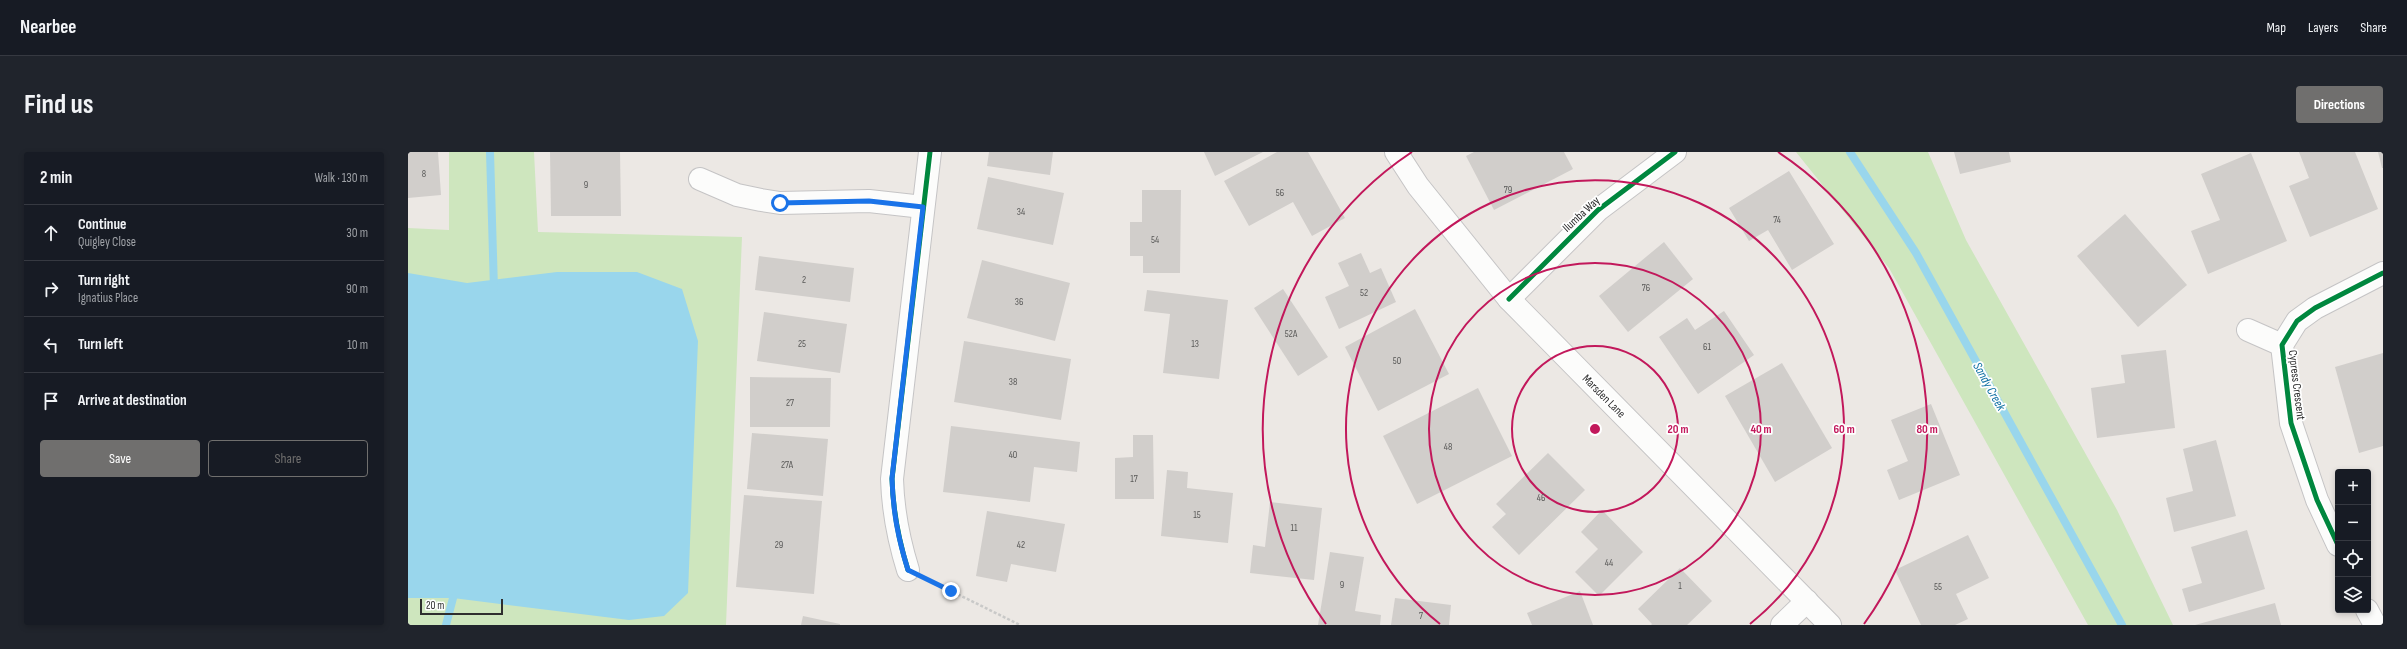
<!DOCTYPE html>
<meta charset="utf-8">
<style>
body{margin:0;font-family:"Sofia Sans Condensed",sans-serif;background:#20242c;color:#f1f3f6}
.controls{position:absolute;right:12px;bottom:12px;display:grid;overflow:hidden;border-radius:4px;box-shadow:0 2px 6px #0003}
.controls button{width:36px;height:36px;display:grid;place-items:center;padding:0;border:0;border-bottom:1px solid #363941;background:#171b24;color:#f1f3f6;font:20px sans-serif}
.scale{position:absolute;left:12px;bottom:10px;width:83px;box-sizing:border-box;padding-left:4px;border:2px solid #2e2e2e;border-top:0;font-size:11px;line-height:14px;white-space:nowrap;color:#2e2e2e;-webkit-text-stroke:3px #fff;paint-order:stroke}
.stop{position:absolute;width:12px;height:12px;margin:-9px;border:3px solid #1a73e8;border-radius:50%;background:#fff}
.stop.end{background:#1a73e8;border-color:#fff;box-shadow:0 1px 4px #0008}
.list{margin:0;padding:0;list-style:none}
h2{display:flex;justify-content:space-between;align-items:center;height:52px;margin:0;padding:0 16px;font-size:17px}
h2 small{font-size:13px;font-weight:400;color:#9ea1a6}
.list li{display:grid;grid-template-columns:26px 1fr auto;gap:12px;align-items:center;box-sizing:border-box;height:56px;padding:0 16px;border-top:1px solid #363941}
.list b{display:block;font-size:15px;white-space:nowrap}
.list p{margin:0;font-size:13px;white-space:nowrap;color:#9ea1a6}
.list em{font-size:13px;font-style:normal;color:#9ea1a6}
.actions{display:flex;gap:8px;padding:12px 16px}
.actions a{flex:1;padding:9px 0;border:1px solid #706f6e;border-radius:4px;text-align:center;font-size:14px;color:#706f6e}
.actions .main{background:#706f6e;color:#fff}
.icon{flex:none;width:22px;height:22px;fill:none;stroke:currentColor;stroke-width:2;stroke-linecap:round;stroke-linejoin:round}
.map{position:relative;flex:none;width:1975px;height:473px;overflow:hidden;border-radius:4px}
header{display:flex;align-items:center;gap:24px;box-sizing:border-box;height:56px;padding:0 20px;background:#171b24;border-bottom:1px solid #363941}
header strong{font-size:19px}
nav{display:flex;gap:22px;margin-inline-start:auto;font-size:14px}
.intro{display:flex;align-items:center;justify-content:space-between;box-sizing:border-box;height:96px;padding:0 24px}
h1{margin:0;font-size:28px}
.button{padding:10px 18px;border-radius:4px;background:#706f6e;color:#fff;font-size:14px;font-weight:700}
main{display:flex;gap:24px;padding:0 24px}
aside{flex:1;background:#171b24;border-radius:4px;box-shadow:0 2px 6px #0003}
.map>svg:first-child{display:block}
.green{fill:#cee6be}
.water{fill:#99d6ec}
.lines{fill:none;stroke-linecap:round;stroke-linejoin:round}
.stream{stroke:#99d6ec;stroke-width:8}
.building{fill:#d1cecb}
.minor-casing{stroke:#c5c4c5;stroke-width:24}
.tertiary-casing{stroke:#c5c4c5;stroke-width:24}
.secondary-casing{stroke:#c5c4c5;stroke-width:24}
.path{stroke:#c9c9c8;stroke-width:2.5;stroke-dasharray:3 2;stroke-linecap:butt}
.minor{stroke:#fcfcfb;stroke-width:22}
.tertiary{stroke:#fcfcfb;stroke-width:22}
.secondary{stroke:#fcfcfb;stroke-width:22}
.cycleway-casing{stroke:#fff;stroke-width:8}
.cycleway{stroke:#00873e;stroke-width:5}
.route{stroke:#1a73e8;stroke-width:5}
.ring{fill:none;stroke:#c2185b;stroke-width:2}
.labels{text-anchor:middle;stroke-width:3.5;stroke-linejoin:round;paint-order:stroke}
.number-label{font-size:10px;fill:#585857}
.street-label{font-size:12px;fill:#2e2e2e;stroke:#fff}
.water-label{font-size:13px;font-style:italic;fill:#0d6fa3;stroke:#fff}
.centre{fill:#c2185b;stroke:#fff;stroke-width:2}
.ring-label{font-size:12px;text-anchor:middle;font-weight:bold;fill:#c2185b;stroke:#fff;stroke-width:3.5;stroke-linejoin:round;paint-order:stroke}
</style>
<header>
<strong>Nearbee</strong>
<nav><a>Map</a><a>Layers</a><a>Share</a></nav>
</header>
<div class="intro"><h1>Find us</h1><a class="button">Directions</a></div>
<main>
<aside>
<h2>2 min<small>Walk · 130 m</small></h2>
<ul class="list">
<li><svg class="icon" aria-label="ahead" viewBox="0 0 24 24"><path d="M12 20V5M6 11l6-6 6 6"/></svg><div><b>Continue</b><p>Quigley Close</p></div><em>30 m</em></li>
<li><svg class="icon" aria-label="right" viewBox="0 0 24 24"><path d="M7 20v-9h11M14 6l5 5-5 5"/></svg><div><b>Turn right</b><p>Ignatius Place</p></div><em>90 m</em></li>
<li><svg class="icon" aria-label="left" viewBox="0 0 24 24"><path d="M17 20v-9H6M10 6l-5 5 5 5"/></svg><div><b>Turn left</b></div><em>10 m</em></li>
<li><svg class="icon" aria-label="arrive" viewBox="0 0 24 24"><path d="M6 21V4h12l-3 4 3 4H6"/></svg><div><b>Arrive at destination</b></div></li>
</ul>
<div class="actions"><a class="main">Save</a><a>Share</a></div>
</aside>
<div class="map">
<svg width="1975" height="473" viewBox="0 0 1975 473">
<rect width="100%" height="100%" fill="#ece8e4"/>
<g class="green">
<polygon points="41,0 126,0 130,80 334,85 318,473 0,473 0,76 41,78"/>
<polygon points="1388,0 1520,0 1558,88 1709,358 1765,473 1680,473 1481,116"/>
</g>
<polygon class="water" points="149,120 229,120 274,137 290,189 280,441 256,464 221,468 45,446 0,446 0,121 59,131"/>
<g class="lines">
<g class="stream">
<polyline points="82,0 86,137"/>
<polyline points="1442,0 1508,101 1714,473"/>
<polyline points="38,473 45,446"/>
</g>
</g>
<g class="building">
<polygon points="0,0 30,0 33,43 0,46"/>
<polygon points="142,0 212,0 213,64 143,64"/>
<polygon points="581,0 645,0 642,23 579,14"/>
<polygon points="796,0 855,0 807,24"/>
<polygon points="869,0 900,0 937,66 904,84 885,50 841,74 816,29"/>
<polygon points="1066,0 1156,0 1165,17 1086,58 1058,4"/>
<polygon points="1546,0 1601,0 1603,10 1552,22"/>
<polygon points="1891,0 1947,0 1970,57 1902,85 1881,34 1901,26"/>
<polygon points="1970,0 1975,0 1975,16 1974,16"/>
<polygon points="1843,1 1879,89 1800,122 1783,79 1812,68 1793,22"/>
<polygon points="1381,19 1426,92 1384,118 1360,78 1341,89 1321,56"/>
<polygon points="580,25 656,41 645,93 569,77"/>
<polygon points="734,38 773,38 772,121 735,121 735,104 722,104 722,70 734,70"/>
<polygon points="1717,62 1779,133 1730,175 1669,104"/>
<polygon points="1256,90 1285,127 1220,180 1191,144"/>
<polygon points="953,101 962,121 973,116 988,150 931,177 917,145 941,134 930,111"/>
<polygon points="351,104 446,116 442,150 347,138"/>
<polygon points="574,108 662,131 647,189 559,166"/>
<polygon points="875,137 920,205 890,224 846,156"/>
<polygon points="739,138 820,148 811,227 755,221 762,162 736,159"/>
<polygon points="1007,157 1041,222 970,259 937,195"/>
<polygon points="1316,159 1346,203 1290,242 1251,185 1279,166 1287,178"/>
<polygon points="356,160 439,172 432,221 349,209"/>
<polygon points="556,189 663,207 653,268 546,250"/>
<polygon points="1758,198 1767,276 1689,286 1683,236 1717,231 1713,203"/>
<polygon points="1975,201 1975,294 1951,301 1927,215"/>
<polygon points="1374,211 1424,296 1367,330 1317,244"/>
<polygon points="342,225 423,226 422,275 342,275"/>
<polygon points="1070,236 1104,304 1009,352 975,284"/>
<polygon points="1523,252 1552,323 1491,348 1479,318 1500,309 1483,268"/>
<polygon points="543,274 672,290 669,320 626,315 622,350 535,340"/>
<polygon points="344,281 420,287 415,344 339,337"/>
<polygon points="725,283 745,283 746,347 707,347 707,306 725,305"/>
<polygon points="1808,288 1828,364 1766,380 1758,346 1785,339 1775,297"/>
<polygon points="1140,301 1177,338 1111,403 1084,375 1098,362 1088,352"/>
<polygon points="759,318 780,320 779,336 825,341 820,391 753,384"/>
<polygon points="336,343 414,349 406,442 328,435"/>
<polygon points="862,350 914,356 906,428 842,421 845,393 857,395"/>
<polygon points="1194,358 1235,400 1191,444 1167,420 1190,397 1173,380"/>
<polygon points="579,359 657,372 648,420 603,412 599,430 568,424"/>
<polygon points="1839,378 1857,437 1781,460 1774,437 1794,431 1783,395"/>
<polygon points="1560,383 1581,426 1548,442 1560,467 1547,473 1513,473 1487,418"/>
<polygon points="922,400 956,405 947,459 973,463 972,473 910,473"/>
<polygon points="1272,416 1304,449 1279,473 1243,473 1244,472 1230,457"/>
<polygon points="1172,439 1185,473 1124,473 1119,461"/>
<polygon points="987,446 1043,453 1041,473 983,473"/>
<polygon points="1867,451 1873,473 1787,473"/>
<polygon points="395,464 432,472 432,473 393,473"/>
</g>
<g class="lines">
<g class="minor-casing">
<g id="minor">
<polyline points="292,27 329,43 353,48 372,51 461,49 515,55"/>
<polyline points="1840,178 1874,193"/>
<polyline points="1930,393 1909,348 1883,271 1874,193 1889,169 1907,156 1975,121"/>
<path d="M500,418C490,386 485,360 484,327L522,0"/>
<polyline points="1959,458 1967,473"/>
<polyline points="1374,473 1399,449"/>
</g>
</g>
<g class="tertiary-casing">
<polyline id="tertiary" points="1101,147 1190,58 1267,0"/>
</g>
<g class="secondary-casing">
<polyline id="secondary" points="988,0 1010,34 1101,147 1422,473"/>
</g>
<polyline class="path" points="523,429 612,473"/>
<use href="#minor" class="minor"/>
<use href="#tertiary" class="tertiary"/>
<use href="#secondary" class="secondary"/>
<g class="cycleway-casing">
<g id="cycleway">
<polyline points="1101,147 1190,58 1267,0"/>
<polyline points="1930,393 1909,348 1883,271 1874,193 1889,169 1907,156 1975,121"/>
<path d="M500,418C490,386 485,360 484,327L522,0"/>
</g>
</g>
<use href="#cycleway" class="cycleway"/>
</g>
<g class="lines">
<path class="route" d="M372,51L461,49L515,55L484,326C485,360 490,386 500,418L543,439"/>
</g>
<g class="ring">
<circle cx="1187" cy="277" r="83"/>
<circle cx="1187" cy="277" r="166"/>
<path d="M1032 472A249 249 0 1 1 1342 472"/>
<path d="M918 472A332 332 0 0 1 1004 0M1370 0A332 332 0 0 1 1456 472"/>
</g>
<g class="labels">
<g class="number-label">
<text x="16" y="25">8</text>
<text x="178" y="36">9</text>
<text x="1100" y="41">79</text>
<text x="872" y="44">56</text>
<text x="613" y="63">34</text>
<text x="1369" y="71">74</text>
<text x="747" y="91">54</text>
<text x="396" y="131">2</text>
<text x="1238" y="139">76</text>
<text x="956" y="144">52</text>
<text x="611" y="153">36</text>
<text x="883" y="185">52A</text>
<text x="394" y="195">25</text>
<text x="787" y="195">13</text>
<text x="1299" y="198">61</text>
<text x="989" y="212">50</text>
<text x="605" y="233">38</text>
<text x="382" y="254">27</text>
<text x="1040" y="298">48</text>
<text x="605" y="306">40</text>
<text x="379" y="316">27A</text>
<text x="726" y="330">17</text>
<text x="1133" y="349">46</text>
<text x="789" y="366">15</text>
<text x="886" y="379">11</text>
<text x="371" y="396">29</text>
<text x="613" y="396">42</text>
<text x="1201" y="414">44</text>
<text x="934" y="436">9</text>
<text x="1272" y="437">1</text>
<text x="1530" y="438">55</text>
<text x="1013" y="467">7</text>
</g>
<g class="street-label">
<text transform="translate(1173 62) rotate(-43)" y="4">Ilumba Way</text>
<text transform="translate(1889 233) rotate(83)" y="4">Cypress Crescent</text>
<text transform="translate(1196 244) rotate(45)" y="4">Marsden Lane</text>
</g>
<g class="water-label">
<text transform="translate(1582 234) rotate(61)" y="5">Sandy Creek</text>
</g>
</g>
<circle cx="1187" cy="277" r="6" class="centre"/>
<g class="ring-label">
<text x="1270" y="281">20 m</text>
<text x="1353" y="281">40 m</text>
<text x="1436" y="281">60 m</text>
<text x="1519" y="281">80 m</text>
</g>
</svg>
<div class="controls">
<button>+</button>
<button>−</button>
<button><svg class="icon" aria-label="locate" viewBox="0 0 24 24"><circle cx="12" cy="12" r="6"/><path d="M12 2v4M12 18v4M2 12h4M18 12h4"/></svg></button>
<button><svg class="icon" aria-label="layers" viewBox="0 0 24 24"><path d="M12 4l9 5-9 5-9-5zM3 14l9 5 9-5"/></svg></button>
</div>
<div class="scale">20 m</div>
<div class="stop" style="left:372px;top:51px"></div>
<div class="stop end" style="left:543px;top:439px"></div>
</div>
</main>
